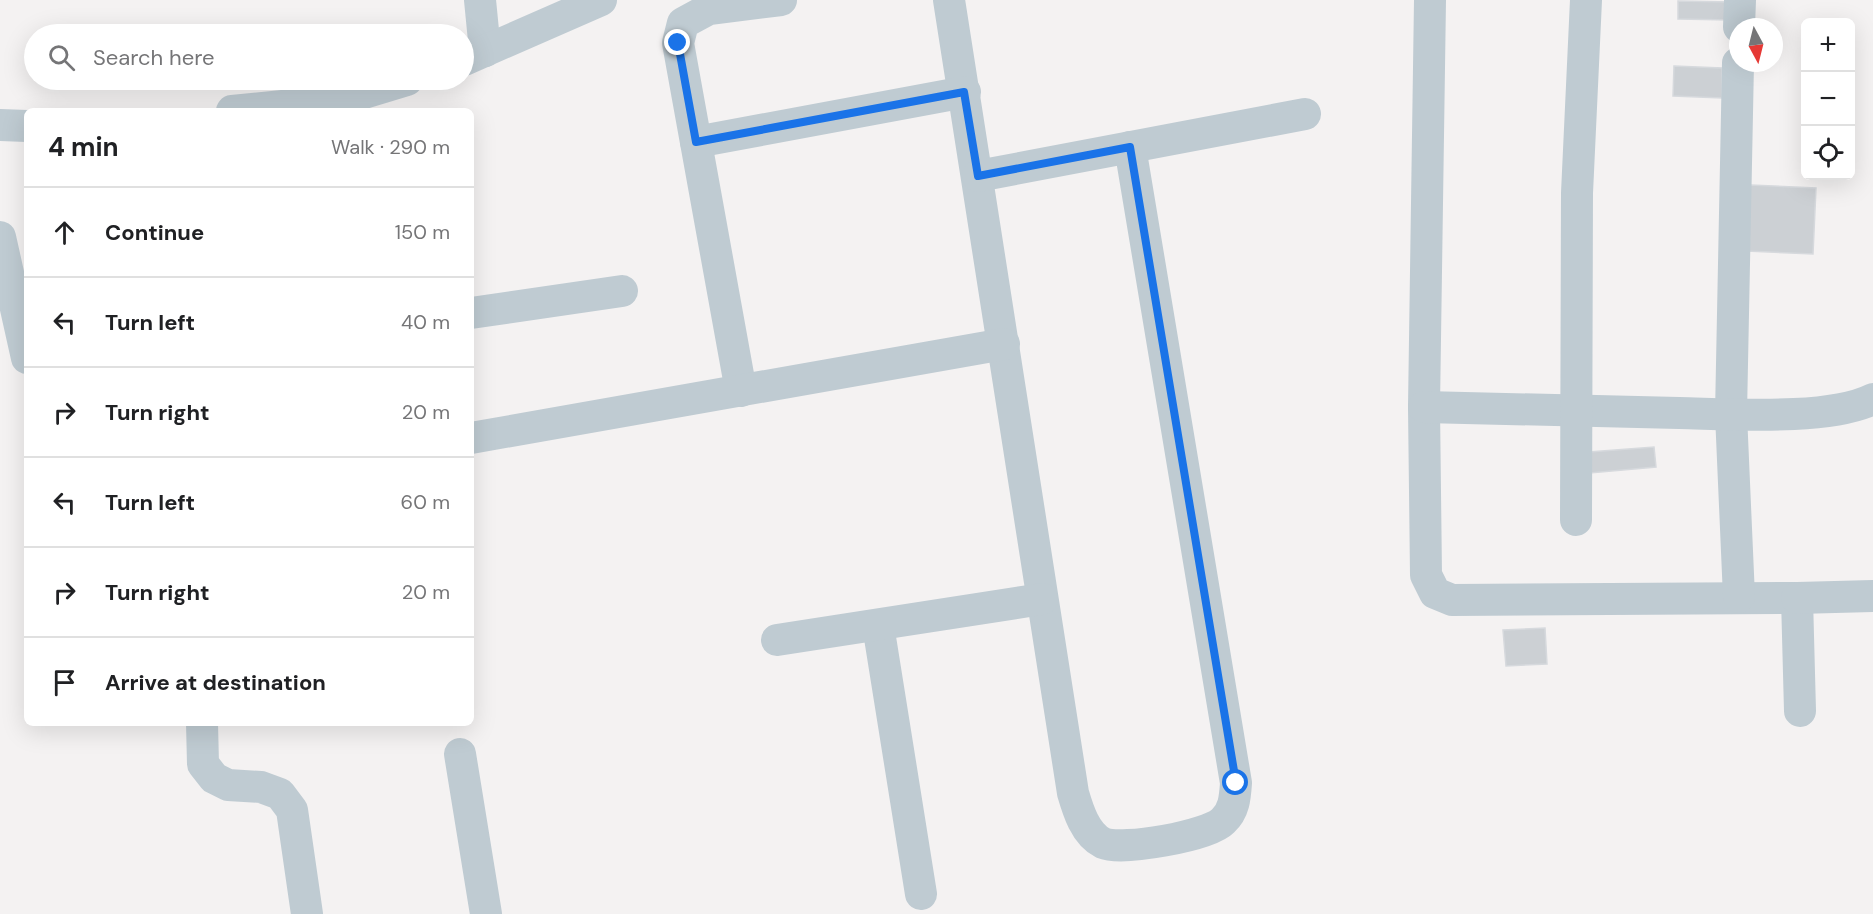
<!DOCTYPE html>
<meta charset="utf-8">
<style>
body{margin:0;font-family:"DM Sans",sans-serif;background:#f2f2f2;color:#202124}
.controls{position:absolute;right:18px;top:18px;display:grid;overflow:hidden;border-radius:9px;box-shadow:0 6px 24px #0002}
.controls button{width:54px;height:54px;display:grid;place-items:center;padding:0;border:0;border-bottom:2px solid #e0e0e0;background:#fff;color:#202124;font:30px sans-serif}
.compass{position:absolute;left:1729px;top:18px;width:54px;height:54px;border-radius:50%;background:#fff;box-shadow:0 6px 24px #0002;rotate:173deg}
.stop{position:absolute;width:18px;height:18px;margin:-14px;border:4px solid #1a73e8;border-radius:50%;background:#fff}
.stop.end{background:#1a73e8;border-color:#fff;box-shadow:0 2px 6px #0008}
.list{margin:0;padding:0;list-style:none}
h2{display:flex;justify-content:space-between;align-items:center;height:78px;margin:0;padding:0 24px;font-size:26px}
h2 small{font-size:20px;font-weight:400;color:#757577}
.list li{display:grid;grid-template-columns:39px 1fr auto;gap:18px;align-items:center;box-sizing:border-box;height:90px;padding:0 24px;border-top:2px solid #e0e0e0}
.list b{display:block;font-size:22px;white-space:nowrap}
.list em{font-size:20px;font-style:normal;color:#757577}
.icon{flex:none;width:33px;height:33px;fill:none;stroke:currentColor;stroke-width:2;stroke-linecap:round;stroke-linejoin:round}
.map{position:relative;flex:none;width:1873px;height:914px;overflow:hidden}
.search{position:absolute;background:#fff;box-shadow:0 6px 24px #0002;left:24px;top:24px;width:450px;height:66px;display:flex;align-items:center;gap:15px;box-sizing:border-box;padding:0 21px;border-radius:33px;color:#757577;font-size:22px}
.panel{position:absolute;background:#fff;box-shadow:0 6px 24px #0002;left:24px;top:108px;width:450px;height:618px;border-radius:9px}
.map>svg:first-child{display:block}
.building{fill:#ccd0d4;stroke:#d6d9dd;stroke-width:1.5}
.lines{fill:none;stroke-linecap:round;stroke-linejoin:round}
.minor{stroke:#bfcbd2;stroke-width:32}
.route{stroke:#1a73e8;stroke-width:8}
</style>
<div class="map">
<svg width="1873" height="914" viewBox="0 0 1873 914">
<rect width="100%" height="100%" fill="#f4f2f2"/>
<g class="building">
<polygon points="1678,1 1731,2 1730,20 1678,19"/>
<polygon points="1674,66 1722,68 1722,98 1673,96"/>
<polygon points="1750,185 1816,188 1813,254 1747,251"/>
<polygon points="1654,447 1656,467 1590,473 1589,452"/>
<polygon points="1545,628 1547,664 1506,666 1503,630"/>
</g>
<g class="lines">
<g class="minor">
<polyline points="480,0 485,51"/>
<path d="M949,0L1073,793C1078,810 1085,834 1103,843C1122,851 1208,836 1223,821C1234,811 1235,798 1236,783L1130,147"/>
<polyline points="1430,0 1424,407 1426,575 1435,593 1452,600 1797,598 1800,711"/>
<polyline points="1739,27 1740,0"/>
<polyline points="464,60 601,0"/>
<polyline points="1738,63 1731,414 1739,597"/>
<polyline points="232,111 341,100 407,80"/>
<polyline points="0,125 27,126"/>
<polyline points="696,142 965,92"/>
<polyline points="978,176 1305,114"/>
<polyline points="0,237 27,358"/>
<polyline points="471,313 622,291"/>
<polyline points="741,391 678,43 683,23 709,9 781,0"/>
<path d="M1424,407C1509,409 1594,411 1679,413C1730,414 1829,421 1873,399"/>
<polyline points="471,438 1004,344"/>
<polyline points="1576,520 1577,193 1586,0"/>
<polyline points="1797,598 1873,596"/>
<polyline points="878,625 921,894"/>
<polyline points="777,640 1042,599"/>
<polyline points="202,723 203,764 214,778 228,785 261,787 280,794 292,810 307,914"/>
<polyline points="460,754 486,914"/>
</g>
</g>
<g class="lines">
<polyline class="route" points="678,43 696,142 964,92 978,176 1130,147 1236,783"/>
</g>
</svg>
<div class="controls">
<button>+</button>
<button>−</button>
<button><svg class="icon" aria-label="locate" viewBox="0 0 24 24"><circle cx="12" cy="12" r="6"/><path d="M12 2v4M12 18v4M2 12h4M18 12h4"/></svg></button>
</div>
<svg class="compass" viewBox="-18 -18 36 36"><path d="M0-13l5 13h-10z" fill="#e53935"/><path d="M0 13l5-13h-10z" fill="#757577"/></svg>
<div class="stop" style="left:1236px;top:783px"></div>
<div class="stop end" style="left:678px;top:43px"></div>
<div class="search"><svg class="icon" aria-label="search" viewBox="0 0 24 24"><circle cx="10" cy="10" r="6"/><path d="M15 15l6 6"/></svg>Search here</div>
<section class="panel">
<h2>4 min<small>Walk · 290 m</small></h2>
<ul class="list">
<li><svg class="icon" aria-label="ahead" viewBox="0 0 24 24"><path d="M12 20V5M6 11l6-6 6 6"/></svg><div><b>Continue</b></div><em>150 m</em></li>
<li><svg class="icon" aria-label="left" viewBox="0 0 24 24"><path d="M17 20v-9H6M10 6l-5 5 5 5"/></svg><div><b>Turn left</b></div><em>40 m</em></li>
<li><svg class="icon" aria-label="right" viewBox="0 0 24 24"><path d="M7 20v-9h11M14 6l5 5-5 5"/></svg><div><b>Turn right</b></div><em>20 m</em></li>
<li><svg class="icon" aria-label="left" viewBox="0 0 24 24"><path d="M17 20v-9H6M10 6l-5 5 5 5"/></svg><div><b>Turn left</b></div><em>60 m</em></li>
<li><svg class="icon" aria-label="right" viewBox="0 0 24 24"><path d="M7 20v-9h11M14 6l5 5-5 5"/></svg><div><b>Turn right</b></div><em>20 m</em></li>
<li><svg class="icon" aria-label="arrive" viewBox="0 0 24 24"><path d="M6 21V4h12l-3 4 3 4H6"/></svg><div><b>Arrive at destination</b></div></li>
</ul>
</section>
</div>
